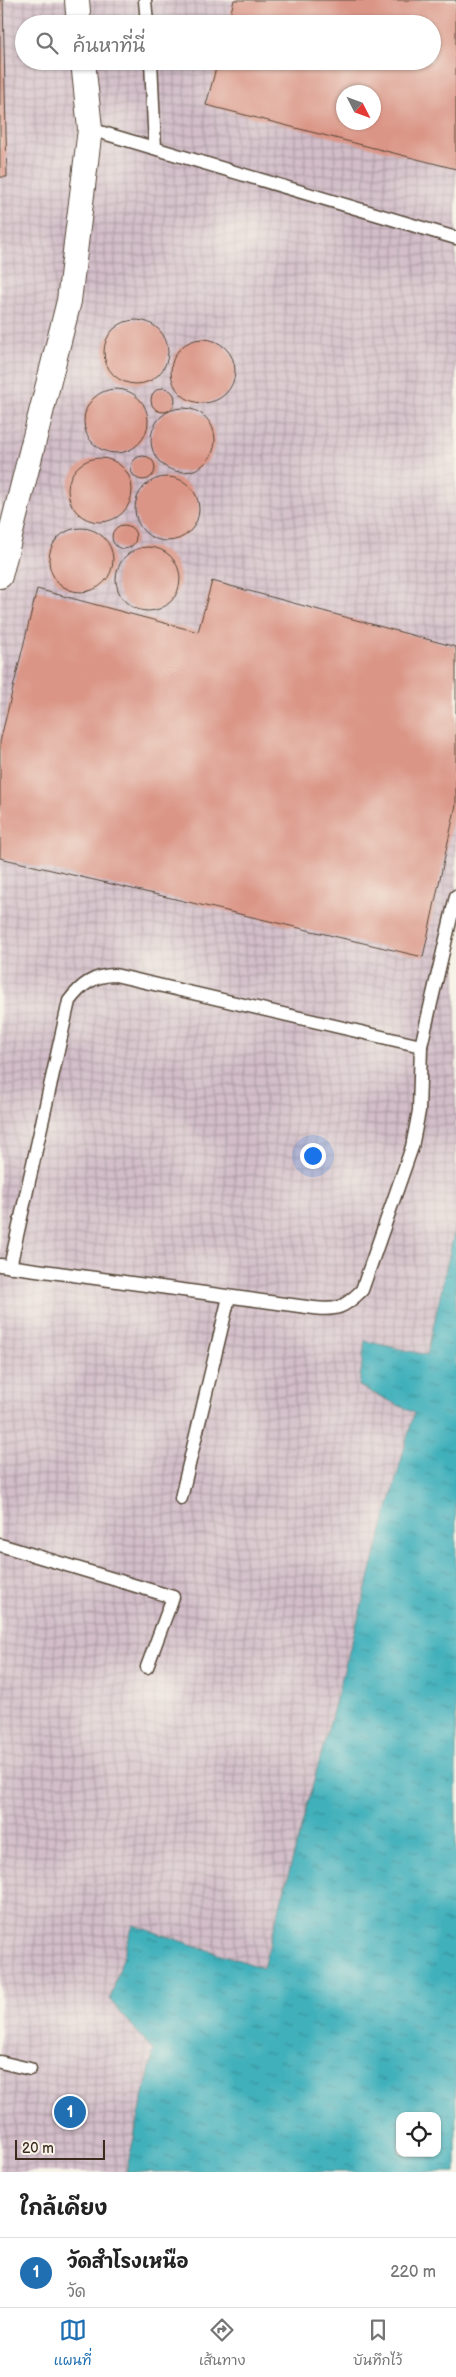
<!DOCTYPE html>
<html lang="th">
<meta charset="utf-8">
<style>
body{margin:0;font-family:"Balsamiq Sans","Playpen Sans Thai",sans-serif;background:#f2f2f2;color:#222}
.controls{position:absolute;right:15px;bottom:15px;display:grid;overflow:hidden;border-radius:10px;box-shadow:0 1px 4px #0004}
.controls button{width:45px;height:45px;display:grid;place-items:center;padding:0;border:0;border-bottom:1px solid #e0e0e0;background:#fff;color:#222;font:25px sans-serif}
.compass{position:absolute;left:336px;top:85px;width:45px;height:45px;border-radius:50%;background:#fff;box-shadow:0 1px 4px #0004;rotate:132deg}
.scale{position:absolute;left:15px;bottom:12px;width:90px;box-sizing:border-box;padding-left:5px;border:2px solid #3b2a1e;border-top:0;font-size:14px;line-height:18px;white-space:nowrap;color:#3b2a1e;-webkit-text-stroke:4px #f7f3e8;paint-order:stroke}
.you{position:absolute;left:312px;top:1155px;width:18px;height:18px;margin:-12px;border:4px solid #fff;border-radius:50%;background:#1a73e8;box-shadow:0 0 0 8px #1a73e833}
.badge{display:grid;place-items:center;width:32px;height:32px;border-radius:50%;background:#1f6fb2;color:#fff;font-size:16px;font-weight:700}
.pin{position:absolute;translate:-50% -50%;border:2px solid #fff;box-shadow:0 1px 5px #0006}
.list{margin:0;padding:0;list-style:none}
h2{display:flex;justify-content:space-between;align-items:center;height:65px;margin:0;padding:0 20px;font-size:21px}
h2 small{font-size:16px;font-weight:400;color:#767676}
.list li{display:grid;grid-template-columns:32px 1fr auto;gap:15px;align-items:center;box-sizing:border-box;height:70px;padding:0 20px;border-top:1px solid #e0e0e0}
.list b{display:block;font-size:19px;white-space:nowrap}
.list p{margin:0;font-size:16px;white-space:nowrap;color:#767676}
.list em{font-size:16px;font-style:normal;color:#767676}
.icon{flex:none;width:28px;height:28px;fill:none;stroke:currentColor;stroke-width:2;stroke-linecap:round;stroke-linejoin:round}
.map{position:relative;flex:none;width:456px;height:2172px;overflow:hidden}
.search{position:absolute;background:#fff;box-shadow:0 1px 4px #0004;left:15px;right:15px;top:15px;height:55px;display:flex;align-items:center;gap:12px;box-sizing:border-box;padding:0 18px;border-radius:28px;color:#767676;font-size:19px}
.sheet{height:135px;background:#fff}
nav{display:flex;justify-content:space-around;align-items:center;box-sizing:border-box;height:70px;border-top:1px solid #e0e0e0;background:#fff;font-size:14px;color:#767676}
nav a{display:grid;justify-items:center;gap:2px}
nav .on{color:#1f6fb2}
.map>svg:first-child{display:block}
.industrial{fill:url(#industrial-grid);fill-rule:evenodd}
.water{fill:url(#water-ripples);stroke:#3e6d6c;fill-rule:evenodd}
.building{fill:#da9586;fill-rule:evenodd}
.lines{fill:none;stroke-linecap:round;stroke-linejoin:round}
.service-casing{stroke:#574638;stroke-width:15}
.minor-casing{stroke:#574638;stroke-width:26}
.service{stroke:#fff;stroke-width:12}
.minor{stroke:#fff;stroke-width:24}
</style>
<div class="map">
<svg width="456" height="2172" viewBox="0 0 456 2172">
<defs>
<pattern id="industrial-grid" width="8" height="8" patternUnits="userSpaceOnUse" patternTransform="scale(1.25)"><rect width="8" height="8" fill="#d2bdc8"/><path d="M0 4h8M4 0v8" fill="none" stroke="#ac9aa2"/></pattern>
<pattern id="water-ripples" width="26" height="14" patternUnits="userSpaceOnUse" patternTransform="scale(1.25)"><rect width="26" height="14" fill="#40b0bb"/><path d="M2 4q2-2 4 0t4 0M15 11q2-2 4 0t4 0" fill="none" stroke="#378f97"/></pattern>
</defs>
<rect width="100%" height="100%" fill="#f7f3e8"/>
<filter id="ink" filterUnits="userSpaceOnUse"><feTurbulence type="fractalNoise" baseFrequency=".02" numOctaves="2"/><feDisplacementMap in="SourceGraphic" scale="10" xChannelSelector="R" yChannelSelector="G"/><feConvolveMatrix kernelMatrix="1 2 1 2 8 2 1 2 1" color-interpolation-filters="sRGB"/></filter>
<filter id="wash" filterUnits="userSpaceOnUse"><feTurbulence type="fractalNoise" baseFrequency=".0096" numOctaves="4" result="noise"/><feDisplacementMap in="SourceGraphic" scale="20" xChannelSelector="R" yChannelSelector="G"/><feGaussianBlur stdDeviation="1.12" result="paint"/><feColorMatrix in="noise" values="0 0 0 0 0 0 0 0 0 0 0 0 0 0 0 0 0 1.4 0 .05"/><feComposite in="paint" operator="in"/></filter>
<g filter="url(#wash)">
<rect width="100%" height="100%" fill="#f5e4cd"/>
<path class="industrial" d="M0,0H456V1225L414,1413L263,1968L110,2000L154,2051L126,2172H0ZM24,24H432V61H24ZM344,92H374V122H344Z"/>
<path class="water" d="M456,1224V2172H126L154,2051L110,2000L133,1925L263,1968L414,1413L359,1386L365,1341L427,1355ZM400,2116H437V2153H400Z"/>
<g id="blocks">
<g class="building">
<polygon points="0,0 3,0 7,177 0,177"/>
<path d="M234,0H456V169L206,105L218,61H432V24H228ZM344,92H374V122H344Z"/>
<circle cx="136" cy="352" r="32"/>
<circle cx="203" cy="371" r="32"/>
<circle cx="163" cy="400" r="12"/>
<circle cx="116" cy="421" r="32"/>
<circle cx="183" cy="440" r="32"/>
<circle cx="143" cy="468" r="12"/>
<circle cx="100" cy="490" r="32"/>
<circle cx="167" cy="509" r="32"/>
<circle cx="124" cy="537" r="12"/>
<circle cx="81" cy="560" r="32"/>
<circle cx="148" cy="579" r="32"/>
<polygon points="212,581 456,647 456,805 423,957 0,858 0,742 37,589 198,632"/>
</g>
</g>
</g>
<g filter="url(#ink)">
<use href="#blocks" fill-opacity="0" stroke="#574638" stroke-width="1"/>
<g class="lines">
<g class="service-casing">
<g id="service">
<polyline points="145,0 147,24"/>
<polyline points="151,61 155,148"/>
<polyline points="90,129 456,238"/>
<path d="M0,1265L314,1308C337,1311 345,1307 362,1290L412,1147L419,1111L421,1046L456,896"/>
<path d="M10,1267L69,1001C81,985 94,975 115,975L421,1046"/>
<polyline points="181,1498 229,1297"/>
<polyline points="0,1545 173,1597 147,1667"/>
<polyline points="0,2062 30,2069"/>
</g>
</g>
<g class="minor-casing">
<g id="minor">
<polyline points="77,0 79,24"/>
<polyline points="0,576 69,301 90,129 83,61"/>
</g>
</g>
<use href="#service" class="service"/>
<use href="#minor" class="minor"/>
</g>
</g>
</svg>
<div class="controls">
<button><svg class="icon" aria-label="locate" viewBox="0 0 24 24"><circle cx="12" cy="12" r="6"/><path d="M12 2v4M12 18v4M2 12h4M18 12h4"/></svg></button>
</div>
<svg class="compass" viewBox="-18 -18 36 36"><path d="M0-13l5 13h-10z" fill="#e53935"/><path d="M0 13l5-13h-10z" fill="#767676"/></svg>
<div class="scale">20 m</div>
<div class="you"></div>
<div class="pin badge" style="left:70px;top:2112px">1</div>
<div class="search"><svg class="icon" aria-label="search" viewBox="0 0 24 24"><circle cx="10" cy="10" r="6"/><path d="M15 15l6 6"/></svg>ค้นหาที่นี่</div>
</div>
<section class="sheet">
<h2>ใกล้เคียง<small></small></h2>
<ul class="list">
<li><span class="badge">1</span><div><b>วัดสำโรงเหนือ</b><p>วัด</p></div><em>220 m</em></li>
</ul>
</section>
<nav>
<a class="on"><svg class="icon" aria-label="map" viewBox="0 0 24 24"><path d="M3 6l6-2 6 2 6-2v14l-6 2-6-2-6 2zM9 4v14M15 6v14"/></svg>แผนที่</a>
<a><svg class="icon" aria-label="directions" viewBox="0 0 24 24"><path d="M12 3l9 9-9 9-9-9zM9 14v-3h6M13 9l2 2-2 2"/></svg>เส้นทาง</a>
<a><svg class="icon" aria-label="saved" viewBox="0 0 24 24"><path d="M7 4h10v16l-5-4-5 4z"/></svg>บันทึกไว้</a>
</nav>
